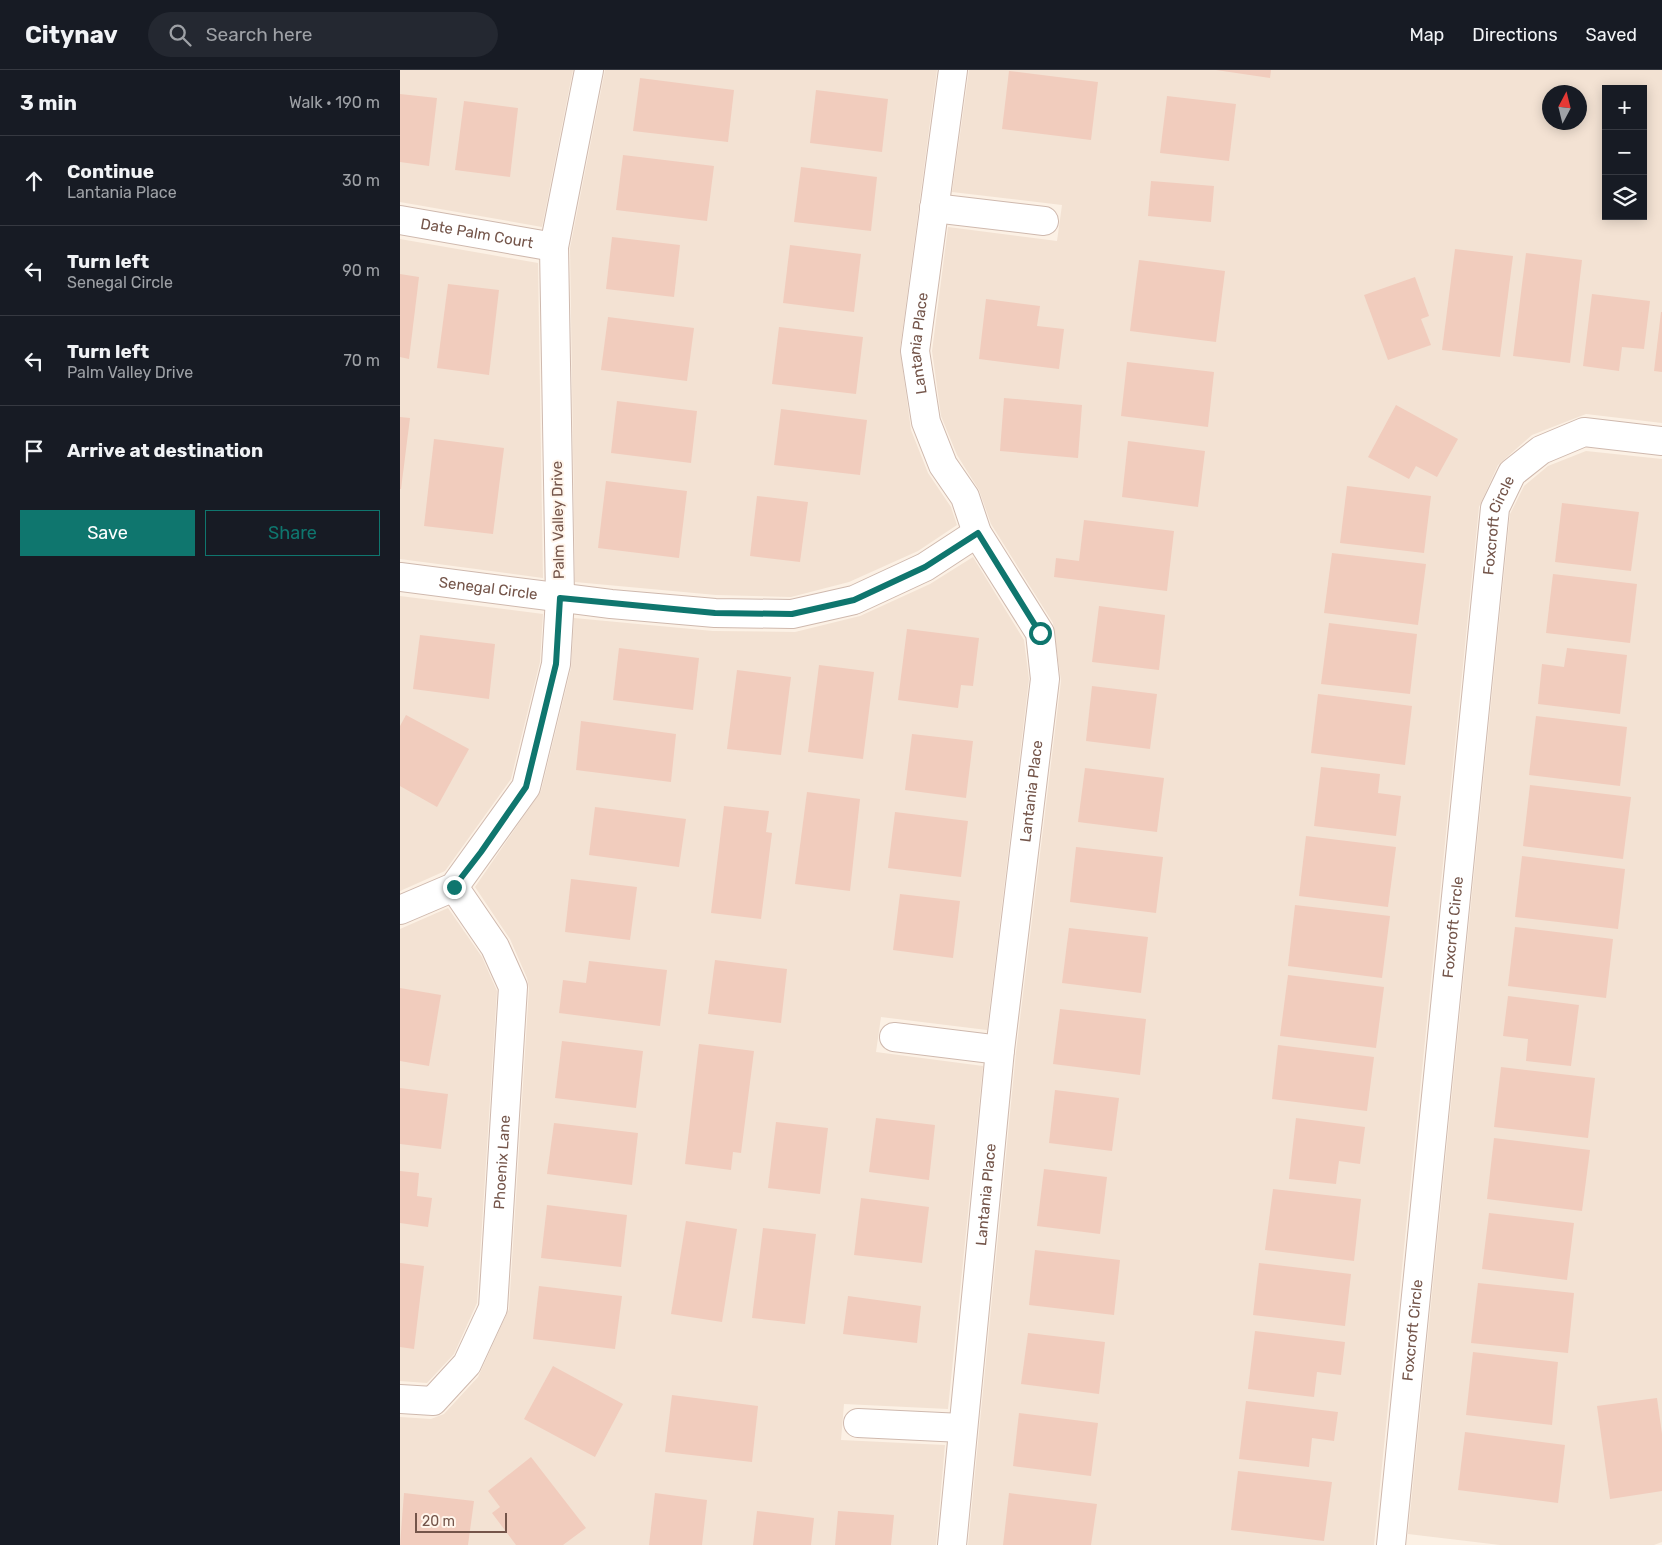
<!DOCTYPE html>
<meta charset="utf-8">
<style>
body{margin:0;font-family:Rubik,sans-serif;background:#242831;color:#f1f3f6}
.controls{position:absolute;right:15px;top:15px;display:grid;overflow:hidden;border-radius:0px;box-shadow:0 2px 12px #0003}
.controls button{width:45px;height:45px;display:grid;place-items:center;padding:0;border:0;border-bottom:1px solid #363941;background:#171b24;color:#f1f3f6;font:25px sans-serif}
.compass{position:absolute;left:1142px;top:15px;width:45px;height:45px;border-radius:50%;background:#171b24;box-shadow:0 2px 12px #0003;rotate:7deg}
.scale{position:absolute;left:15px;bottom:12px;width:92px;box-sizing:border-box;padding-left:5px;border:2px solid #74554a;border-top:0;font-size:14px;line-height:18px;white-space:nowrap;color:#74554a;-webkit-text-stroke:4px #fff5eb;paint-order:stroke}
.stop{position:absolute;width:15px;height:15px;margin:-11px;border:4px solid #0f766e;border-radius:50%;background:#fff}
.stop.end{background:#0f766e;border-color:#fff;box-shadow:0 1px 5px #0008}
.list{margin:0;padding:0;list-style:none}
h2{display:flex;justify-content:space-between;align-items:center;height:65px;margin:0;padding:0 20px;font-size:21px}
h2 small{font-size:16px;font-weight:400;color:#9ea1a6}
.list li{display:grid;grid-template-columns:32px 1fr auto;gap:15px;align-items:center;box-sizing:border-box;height:90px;padding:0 20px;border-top:1px solid #363941}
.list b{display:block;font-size:19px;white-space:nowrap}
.list p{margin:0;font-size:16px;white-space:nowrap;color:#9ea1a6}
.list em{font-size:16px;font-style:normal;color:#9ea1a6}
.actions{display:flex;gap:10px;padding:15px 20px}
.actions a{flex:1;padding:11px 0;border:1px solid #0f766e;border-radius:0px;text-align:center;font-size:18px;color:#0f766e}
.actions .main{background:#0f766e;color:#fff}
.icon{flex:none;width:28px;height:28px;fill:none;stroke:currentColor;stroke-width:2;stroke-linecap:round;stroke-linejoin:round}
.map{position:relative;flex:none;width:1262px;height:1475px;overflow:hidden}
header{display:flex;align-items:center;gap:30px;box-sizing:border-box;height:70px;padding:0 25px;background:#171b24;border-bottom:1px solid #363941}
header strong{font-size:24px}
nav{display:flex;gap:28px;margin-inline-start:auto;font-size:18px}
.search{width:350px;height:45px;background:#242831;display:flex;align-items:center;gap:12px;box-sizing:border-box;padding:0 18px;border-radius:28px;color:#9ea1a6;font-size:19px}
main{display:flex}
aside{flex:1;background:#171b24}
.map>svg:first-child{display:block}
.residential{fill:#f3e2d3;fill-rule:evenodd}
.building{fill:#f1ccbd}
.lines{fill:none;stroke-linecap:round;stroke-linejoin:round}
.street-casing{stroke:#cfb9ae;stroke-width:30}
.street{stroke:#fff;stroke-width:28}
.route{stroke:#0f766e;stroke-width:6}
.labels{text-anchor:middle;stroke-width:4;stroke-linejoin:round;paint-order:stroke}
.street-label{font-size:15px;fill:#74554a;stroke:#fff5eb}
</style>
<header>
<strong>Citynav</strong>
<div class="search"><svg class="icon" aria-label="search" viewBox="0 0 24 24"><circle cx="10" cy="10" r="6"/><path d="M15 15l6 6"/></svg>Search here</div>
<nav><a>Map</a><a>Directions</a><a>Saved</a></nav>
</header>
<main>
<aside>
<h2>3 min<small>Walk · 190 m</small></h2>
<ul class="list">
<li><svg class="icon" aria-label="ahead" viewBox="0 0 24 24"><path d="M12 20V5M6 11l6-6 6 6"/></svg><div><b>Continue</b><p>Lantania Place</p></div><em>30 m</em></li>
<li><svg class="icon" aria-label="left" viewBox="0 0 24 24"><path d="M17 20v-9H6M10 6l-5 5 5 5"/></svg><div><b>Turn left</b><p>Senegal Circle</p></div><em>90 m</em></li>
<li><svg class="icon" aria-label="left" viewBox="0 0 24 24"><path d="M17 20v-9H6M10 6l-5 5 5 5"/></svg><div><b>Turn left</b><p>Palm Valley Drive</p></div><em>70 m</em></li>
<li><svg class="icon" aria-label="arrive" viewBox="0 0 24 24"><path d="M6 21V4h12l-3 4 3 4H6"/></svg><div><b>Arrive at destination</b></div></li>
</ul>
<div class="actions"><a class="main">Save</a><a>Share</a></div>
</aside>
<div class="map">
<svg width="1262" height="1475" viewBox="0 0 1262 1475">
<rect width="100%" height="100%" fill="#fcf1e5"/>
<g class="residential">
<polygon points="0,0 173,0 142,157 0,132"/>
<polygon points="205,0 537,0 500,279 511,360 528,403 551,437 557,455 518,481 449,512 391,527 316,525 175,512 170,178"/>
<path d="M569,0H1262V353L1186,344L1132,365L1098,395L1079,437L974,1475H568L616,982L661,611L653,553L591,454L579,420L557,385L541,346L532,281L548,157L657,171L662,135L552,122ZM1206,19H1243V146H1206ZM1150,22H1180V52H1150Z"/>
<polygon points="0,169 138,193 143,508 0,489"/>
<polygon points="1186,381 1262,389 1262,1472 1254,1475 1100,1475 1008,1464 1110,444 1124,416 1148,396"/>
<polygon points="573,487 624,570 629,609 587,960 481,947 476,982 583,996 548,1339 444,1334 441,1370 545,1375 536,1475 0,1475 0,1347 31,1349 44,1344 78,1307 109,1239 129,918 127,908 110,869 75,817 141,721 171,598 174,548 313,561 395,562 460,546 530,514"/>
<polygon points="0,526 143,544 140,592 111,709 45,801 0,821"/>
<polygon points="48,838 82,887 97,921 77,1233 54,1284 27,1313 0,1311 0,859"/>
</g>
<g class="building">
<polygon points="816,0 871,0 870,8"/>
<polygon points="609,1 698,12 691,70 602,59"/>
<polygon points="240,8 334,20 328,72 233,61"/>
<polygon points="416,20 488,29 482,82 410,73"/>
<polygon points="0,24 37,28 29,96 0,92"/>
<polygon points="767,26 836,34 829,91 760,83"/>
<polygon points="64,31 118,38 110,107 55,100"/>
<polygon points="223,85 314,96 307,151 216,140"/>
<polygon points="401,97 477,107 471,161 394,152"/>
<polygon points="751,111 814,116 811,152 748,146"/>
<polygon points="212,167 280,175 274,227 206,219"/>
<polygon points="390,175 461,184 454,242 383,233"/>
<polygon points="1055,179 1113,186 1100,287 1042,280"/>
<polygon points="1126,183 1182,190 1170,293 1113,286"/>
<polygon points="739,190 825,201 816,272 730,261"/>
<polygon points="0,204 19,207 9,289 0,287"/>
<polygon points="1015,207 1029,246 1021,249 1031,275 988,290 964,225"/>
<polygon points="48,214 99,220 89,305 37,298"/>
<polygon points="1192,224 1250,231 1244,279 1222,277 1219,301 1183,296"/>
<polygon points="586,229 640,236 637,256 664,259 659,299 579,289"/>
<polygon points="1261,242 1262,242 1262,302 1254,301"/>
<polygon points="208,247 294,258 287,311 201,300"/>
<polygon points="379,257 463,267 456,324 372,314"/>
<polygon points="727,292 814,302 808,357 721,346"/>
<polygon points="604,328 682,335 678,388 600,381"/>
<polygon points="217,331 297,341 291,393 211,383"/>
<polygon points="996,335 1058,369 1037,407 1016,396 1009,409 968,387"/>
<polygon points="381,339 467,350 460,405 374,395"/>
<polygon points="0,347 10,348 1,419 0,419"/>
<polygon points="34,369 104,378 93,464 24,456"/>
<polygon points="728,371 805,381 798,437 722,427"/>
<polygon points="206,411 287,421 279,488 198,478"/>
<polygon points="947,416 1031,426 1024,483 940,473"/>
<polygon points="357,426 408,432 400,492 350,486"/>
<polygon points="1162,433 1239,442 1231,501 1155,492"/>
<polygon points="684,450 774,461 767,521 654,507 656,488 679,491"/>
<polygon points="932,483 1026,494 1018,555 924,543"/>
<polygon points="1153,504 1237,514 1230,573 1146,563"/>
<polygon points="699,536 765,545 759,600 692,592"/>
<polygon points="929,553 1017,564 1010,624 921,614"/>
<polygon points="507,559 579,568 573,616 561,615 558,638 498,630"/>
<polygon points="20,565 95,574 89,629 13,619"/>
<polygon points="219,578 299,588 293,640 213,630"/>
<polygon points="1167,578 1227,585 1220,644 1138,634 1142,594 1164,597"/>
<polygon points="419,595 474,602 463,689 408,682"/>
<polygon points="337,600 391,607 381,685 327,679"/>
<polygon points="692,616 757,624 750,679 686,671"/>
<polygon points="918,624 1012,636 1005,695 911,683"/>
<polygon points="6,645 69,679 37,737 0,716 0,656"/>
<polygon points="1136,646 1227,657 1220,716 1129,705"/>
<polygon points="181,651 276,664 271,712 176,700"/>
<polygon points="512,664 573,671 566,728 505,720"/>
<polygon points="921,697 980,704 978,723 1001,726 996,766 914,756"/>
<polygon points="685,698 764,708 757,762 678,752"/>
<polygon points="1130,715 1231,727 1223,789 1123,776"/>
<polygon points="407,722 460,729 450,821 395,814"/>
<polygon points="324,736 369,741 366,762 372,763 361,849 311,843"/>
<polygon points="195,737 286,749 279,797 189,785"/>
<polygon points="495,742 568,751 561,807 488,798"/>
<polygon points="906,766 996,777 988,837 899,826"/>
<polygon points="676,777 763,787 756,843 670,832"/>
<polygon points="1122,786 1225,799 1218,859 1115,847"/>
<polygon points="171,809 237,817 230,870 165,862"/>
<polygon points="500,824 560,831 553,888 493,880"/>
<polygon points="895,835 990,846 982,908 888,896"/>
<polygon points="1115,857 1213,869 1206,928 1108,916"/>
<polygon points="669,858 748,867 741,923 662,913"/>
<polygon points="315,890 387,899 381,953 308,944"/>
<polygon points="189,891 267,900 260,956 159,943 163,910 186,913"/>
<polygon points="888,905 984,917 976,978 880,966"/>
<polygon points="0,918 41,925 29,996 0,991"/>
<polygon points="1108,926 1179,935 1171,996 1126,991 1128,969 1103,966"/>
<polygon points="660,939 746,949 740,1005 653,994"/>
<polygon points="162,971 243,981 236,1038 155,1028"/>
<polygon points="299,974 354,981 341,1083 333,1082 331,1100 285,1094"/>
<polygon points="878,975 974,987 967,1041 872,1029"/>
<polygon points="1101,997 1195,1008 1188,1068 1094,1057"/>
<polygon points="0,1018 48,1024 41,1079 0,1074"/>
<polygon points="655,1020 719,1028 712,1081 649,1073"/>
<polygon points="476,1048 535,1055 529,1110 469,1102"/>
<polygon points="896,1048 965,1057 960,1094 939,1091 936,1114 889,1109"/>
<polygon points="376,1052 428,1058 420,1124 368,1118"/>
<polygon points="154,1053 238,1063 232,1115 147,1104"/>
<polygon points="1094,1068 1190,1080 1182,1141 1087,1129"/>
<polygon points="644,1099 707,1107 700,1164 637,1156"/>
<polygon points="0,1101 19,1103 17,1126 32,1128 28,1157 0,1153"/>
<polygon points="873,1119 961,1129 954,1191 865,1180"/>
<polygon points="461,1128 529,1137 522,1193 454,1185"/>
<polygon points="147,1135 227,1145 221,1197 141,1188"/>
<polygon points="1089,1143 1174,1153 1167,1210 1082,1199"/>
<polygon points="286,1151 337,1159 322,1252 271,1244"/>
<polygon points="363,1158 416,1164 405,1254 352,1248"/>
<polygon points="635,1180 720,1190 714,1245 629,1235"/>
<polygon points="0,1193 24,1196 14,1279 0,1277"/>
<polygon points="859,1193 951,1204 945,1256 853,1245"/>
<polygon points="1078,1213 1174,1223 1168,1283 1071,1273"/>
<polygon points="139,1216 222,1226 215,1279 133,1269"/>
<polygon points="448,1226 521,1236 517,1273 443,1264"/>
<polygon points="855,1261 945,1272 941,1305 917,1302 914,1327 848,1319"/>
<polygon points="628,1263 705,1272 699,1324 621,1314"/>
<polygon points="1073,1282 1158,1292 1152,1355 1066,1345"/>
<polygon points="153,1296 223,1334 195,1387 124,1349"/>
<polygon points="272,1325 358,1336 352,1392 265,1382"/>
<polygon points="1257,1328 1262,1364 1262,1421 1210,1429 1197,1336"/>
<polygon points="846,1331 938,1342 934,1371 912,1368 909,1397 839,1389"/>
<polygon points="619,1343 698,1353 691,1406 613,1396"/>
<polygon points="1065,1362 1165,1375 1158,1433 1058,1420"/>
<polygon points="131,1387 186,1458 163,1475 116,1475 92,1443 100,1437 88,1421"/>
<polygon points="838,1401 932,1412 924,1471 831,1460"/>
<polygon points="4,1423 74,1431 68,1475 0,1475"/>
<polygon points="255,1423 307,1430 302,1475 249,1475"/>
<polygon points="609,1423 697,1434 691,1475 603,1475"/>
<polygon points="357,1441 414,1448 411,1475 353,1475"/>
<polygon points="438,1441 494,1445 491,1475 435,1475"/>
</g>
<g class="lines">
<g class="street-casing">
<g id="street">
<polyline points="534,138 644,151"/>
<path id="s1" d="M0,150L154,177"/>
<path id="s2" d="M0,507L211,534L315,543L392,544L454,530L525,497L577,463"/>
<polyline points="0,840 54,817 126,717 156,594 160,528 154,177 189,0"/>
<polyline points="494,967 600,980"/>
<path id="s3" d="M0,1329L33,1331L67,1294L93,1238L113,917L95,877L54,817"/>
<polyline points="458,1353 562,1358"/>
<path id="s4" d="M552,1475L600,980L645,609L640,563L577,463L565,427L543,395L526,352L515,281L553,0"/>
<path id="s5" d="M991,1475L1095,438L1112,403L1141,380L1184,362L1262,371"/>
</g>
</g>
<use href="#street" class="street"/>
</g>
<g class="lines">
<polyline class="route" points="54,817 81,782 126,717 156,594 160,528 315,543 392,544 454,530 525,497 578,463 640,563"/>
</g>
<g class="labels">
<g class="street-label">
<text dy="5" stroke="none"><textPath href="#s1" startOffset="78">Date Palm Court</textPath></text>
<text dy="5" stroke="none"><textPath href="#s4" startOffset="1238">Lantania Place</textPath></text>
<text transform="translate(158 450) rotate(-91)" y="5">Palm Valley Drive</text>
<text dy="5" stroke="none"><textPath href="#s5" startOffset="1026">Foxcroft Circle</textPath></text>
<text dy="5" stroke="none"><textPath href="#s2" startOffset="89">Senegal Circle</textPath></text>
<text dy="5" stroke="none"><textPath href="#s4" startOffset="758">Lantania Place</textPath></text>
<text dy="5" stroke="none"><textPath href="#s5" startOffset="621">Foxcroft Circle</textPath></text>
<text dy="5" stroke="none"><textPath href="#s3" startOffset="291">Phoenix Lane</textPath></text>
<text dy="5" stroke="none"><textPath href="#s4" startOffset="352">Lantania Place</textPath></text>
<text dy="5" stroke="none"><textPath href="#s5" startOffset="216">Foxcroft Circle</textPath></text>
</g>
</g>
</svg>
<div class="controls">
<button>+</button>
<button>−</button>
<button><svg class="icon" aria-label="layers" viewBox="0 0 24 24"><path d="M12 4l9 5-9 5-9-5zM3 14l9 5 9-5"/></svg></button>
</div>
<svg class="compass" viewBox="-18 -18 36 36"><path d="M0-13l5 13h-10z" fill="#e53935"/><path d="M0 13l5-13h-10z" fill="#9ea1a6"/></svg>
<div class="scale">20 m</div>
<div class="stop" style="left:640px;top:563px"></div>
<div class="stop end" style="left:54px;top:817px"></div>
</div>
</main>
